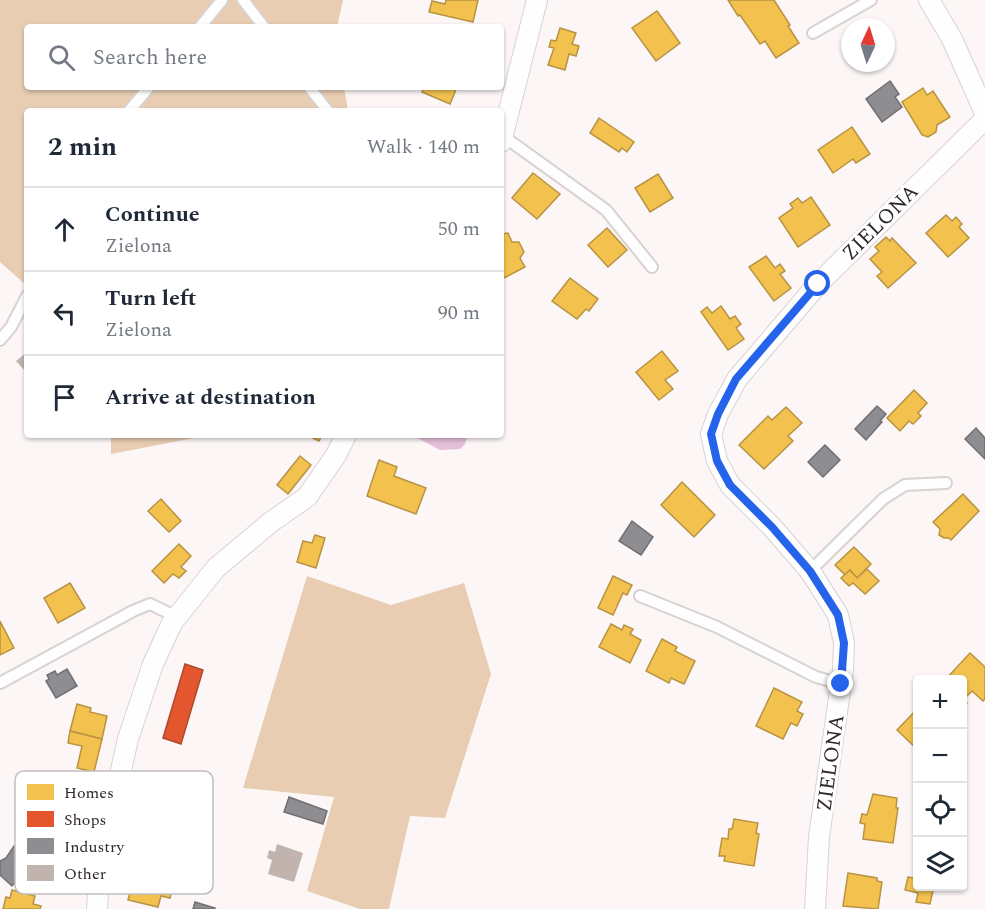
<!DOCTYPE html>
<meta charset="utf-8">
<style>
body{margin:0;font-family:Spectral,serif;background:#f2f2f3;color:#1f2937}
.controls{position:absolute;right:18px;bottom:18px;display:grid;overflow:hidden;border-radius:6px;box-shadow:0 2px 4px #0004}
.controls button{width:54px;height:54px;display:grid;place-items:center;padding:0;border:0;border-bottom:2px solid #e0e1e3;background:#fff;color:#1f2937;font:30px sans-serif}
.compass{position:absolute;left:841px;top:18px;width:54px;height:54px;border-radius:50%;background:#fff;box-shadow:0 2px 4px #0004;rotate:4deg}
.stop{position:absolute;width:18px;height:18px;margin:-14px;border:4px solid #2563eb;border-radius:50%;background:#fff}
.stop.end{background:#2563eb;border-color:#fff;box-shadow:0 2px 6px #0008}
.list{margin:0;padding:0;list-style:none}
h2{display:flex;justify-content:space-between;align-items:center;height:78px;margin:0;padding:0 24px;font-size:26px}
h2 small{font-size:20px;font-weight:400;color:#747a83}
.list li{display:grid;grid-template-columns:39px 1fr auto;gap:18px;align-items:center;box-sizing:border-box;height:84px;padding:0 24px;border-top:2px solid #e0e1e3}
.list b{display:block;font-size:22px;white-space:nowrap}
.list p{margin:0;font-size:20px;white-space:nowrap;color:#747a83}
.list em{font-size:20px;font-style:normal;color:#747a83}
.icon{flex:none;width:33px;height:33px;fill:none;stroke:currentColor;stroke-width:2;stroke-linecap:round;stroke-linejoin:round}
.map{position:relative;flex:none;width:985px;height:909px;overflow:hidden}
.search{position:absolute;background:#fff;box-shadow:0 2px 4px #0004;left:24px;top:24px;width:480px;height:66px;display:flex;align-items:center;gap:15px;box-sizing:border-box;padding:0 21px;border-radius:6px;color:#747a83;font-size:22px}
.panel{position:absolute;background:#fff;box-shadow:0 2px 4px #0004;left:24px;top:108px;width:480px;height:330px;border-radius:6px}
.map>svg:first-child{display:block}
.forest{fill:#e8cdb3}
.water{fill:#e6bed7}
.homes{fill:#f2c14e;stroke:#b89343;stroke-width:1.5}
.shops{fill:#e4572e;stroke:#ae492c;stroke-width:1.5}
.industry{fill:#8d8d92;stroke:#716f72;stroke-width:1.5}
.building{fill:#c1b4ae}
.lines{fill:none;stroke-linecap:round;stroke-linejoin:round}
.lane-casing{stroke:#d8d2d1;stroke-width:14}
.street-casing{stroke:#d8d2d1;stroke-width:22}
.lane{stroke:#fffefe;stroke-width:10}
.street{stroke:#fffefe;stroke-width:20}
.route{stroke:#2563eb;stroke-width:8}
.labels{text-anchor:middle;stroke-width:6;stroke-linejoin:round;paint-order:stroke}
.street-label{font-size:21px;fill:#302828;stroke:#fff}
.key{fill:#fff;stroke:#c1bebe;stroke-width:1.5}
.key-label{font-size:16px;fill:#302828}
</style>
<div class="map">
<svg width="985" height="909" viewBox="0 0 985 909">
<rect width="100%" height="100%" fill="#fcf7f6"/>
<g class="forest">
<polygon points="0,0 343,0 337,27 27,27 27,87 344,87 348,111 27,111 27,286 0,262"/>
<polygon points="111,435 195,435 194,438 111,454"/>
<polygon points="307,576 391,605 464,583 491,674 445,818 410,816 389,909 360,909 307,891 334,797 243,788"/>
</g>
<polygon class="water" points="412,435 468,435 465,444 460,449 440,450"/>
<g class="homes">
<polygon points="446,0 478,0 473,22 429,12 432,1 445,4"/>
<polygon points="728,0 774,0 790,25 788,26 799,43 776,58 765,41 760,44 740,15 738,16"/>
<polygon points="657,11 680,43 656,61 632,28"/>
<polygon points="560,28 576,33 572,44 579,46 576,56 569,54 565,70 548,65 554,48 549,47 551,40 556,41"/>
<polygon points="424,87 457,87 450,104 422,92"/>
<polygon points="923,88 927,95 933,91 950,117 937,125 936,132 928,137 922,135 902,102"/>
<polygon points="599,118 634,142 627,152 622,148 619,152 590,133"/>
<polygon points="852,127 870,154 856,163 853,159 833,173 818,150"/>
<polygon points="533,173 560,194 537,219 512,198"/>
<polygon points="658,174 673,198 650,212 635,188"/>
<polygon points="811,197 830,225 798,247 779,218 793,208 790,204 798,198 802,203"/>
<polygon points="946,215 952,221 956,217 962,224 959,227 969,238 948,257 926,233"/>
<polygon points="607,228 627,250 608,267 588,245"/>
<polygon points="508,233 512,242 519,242 524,252 520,258 525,267 504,278 501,273 501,234"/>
<polygon points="886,237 890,241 892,238 916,263 888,288 877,276 882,272 870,259 879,251 875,247"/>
<polygon points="766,256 775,268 780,264 785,271 780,274 791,288 774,301 749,267"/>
<polygon points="570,278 598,299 589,311 586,309 577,319 552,301"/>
<polygon points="721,306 730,319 735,316 741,324 736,328 744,339 728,350 701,312 707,307 712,313"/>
<polygon points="662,351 678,371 665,380 673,389 659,400 636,372"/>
<polygon points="914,390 927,403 918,413 921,416 913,424 909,421 900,431 887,418"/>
<polygon points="786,407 802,423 788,436 793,441 764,469 739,445 768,416 772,420"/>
<polygon points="307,435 322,435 319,441"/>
<polygon points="300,456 311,465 288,494 277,485"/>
<polygon points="379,460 397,467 394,476 426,488 416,514 367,496"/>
<polygon points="682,482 715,515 694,537 661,505"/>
<polygon points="963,494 979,511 951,540 949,538 944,538 939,535 940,529 933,522"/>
<polygon points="161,499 181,521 169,532 148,511"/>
<polygon points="315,535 325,538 316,568 297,562 303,541 312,543"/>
<polygon points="179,544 191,556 181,567 186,571 179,578 173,574 164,583 152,571"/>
<polygon points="854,547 871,564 857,578 850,570 845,575 835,565"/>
<polygon points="867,569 879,581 865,594 853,583 849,586 841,578 850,570 857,578"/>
<polygon points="613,576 632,585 627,595 623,593 613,615 598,608"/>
<polygon points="70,583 85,608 58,623 44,598"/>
<polygon points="0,621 14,648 0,655"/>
<polygon points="611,624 622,630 624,625 633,629 630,634 641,640 630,663 599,647"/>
<polygon points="662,639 677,647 675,651 695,661 684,684 671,678 669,683 646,671"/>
<polygon points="970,653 985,667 985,699 983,701 972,691 964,699 967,703 962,708 962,680 945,680"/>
<polygon points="774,688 802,702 797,711 803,714 797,726 791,723 783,739 756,726"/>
<polygon points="77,704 91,708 90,712 107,716 102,739 70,731"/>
<polygon points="918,708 918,750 897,730"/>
<polygon points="70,731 102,739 94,772 77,768 82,746 68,743"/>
<polygon points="873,794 897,798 896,808 898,808 893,843 863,839 865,824 860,823 862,814 867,815"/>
<polygon points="734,819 758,823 756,833 759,834 754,866 724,861 725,856 719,856 722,838 728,839 729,829 732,829"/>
<polygon points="137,865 176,875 170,898 161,896 158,907 128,900"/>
<polygon points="848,873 877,878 877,881 882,882 878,909 843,906"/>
<polygon points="908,877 918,879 918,886 934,886 930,904 916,902 918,893 905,890"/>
<polygon points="12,890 35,896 33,904 41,906 40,909 3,909 6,897 10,898"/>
</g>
<polygon class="shops" points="185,664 203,670 181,744 163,738"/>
<g class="industry">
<polygon points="890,81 899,94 895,97 902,107 882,122 866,99"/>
<polygon points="877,406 886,414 880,421 882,422 866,440 855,429"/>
<polygon points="976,428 985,438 985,459 965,439"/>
<polygon points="825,445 840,460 823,477 808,462"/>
<polygon points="632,521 653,537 641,555 619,541"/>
<polygon points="67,669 77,686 56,698 46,681 49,679 47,675 55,671 57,675"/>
<polygon points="289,797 327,811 323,824 284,812"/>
<polygon points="14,846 34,861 12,886 0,875 0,861 6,858"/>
<polygon points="195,902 215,908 214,909 193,909"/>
</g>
<g class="building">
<polygon points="27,352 27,373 16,361"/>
<polygon points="277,844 303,853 294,882 268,874 272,860 267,858 269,850 275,852"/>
</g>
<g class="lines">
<g class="lane-casing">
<g id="lane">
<polyline points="243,0 264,27"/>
<polyline points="200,27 222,0"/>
<polyline points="813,33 871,0"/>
<polyline points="309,87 328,111"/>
<polyline points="129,111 149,87"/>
<polyline points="503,136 606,210 652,267"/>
<polyline points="0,340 11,327 27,296"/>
<polyline points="810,571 883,499 905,485 946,483"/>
<polyline points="640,596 717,627 816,677 841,684"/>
<polyline points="0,683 133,611 150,604 177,617"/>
</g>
</g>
<g class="street-casing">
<g id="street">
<polyline points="929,0 952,39 985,113"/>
<polyline points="501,142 537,0"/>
<polyline points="97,909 100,863 128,739 153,664 172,623 216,568 271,522 307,497 336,455 346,435"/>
<polyline points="815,909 819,837 843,670 844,643 838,615 810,571 772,527 730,485 717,461 711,434 718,414 737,379 818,284 985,119"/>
</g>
</g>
<use href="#lane" class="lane"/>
<use href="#street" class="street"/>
</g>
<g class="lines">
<polyline class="route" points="818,284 736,379 718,414 711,434 717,461 730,485 772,527 810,571 838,615 844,643 841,684"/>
</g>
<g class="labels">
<g class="street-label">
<text transform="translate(880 222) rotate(-45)" y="7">ZIELONA</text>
<text transform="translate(830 763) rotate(-82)" y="7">ZIELONA</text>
</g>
</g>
<rect x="15" y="771" width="198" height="123" rx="9" class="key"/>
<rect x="27" y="784" width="27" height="16" fill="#f2c14e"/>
<rect x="27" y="811" width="27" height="16" fill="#e4572e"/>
<rect x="27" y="838" width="27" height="16" fill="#8d8d92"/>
<rect x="27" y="865" width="27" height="16" fill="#c1b4ae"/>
<g class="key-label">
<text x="64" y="798">Homes</text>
<text x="64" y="825">Shops</text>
<text x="64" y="852">Industry</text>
<text x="64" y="879">Other</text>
</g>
</svg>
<div class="controls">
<button>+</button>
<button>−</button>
<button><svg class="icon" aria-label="locate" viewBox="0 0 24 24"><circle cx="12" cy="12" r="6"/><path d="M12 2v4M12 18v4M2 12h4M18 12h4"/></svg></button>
<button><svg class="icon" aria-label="layers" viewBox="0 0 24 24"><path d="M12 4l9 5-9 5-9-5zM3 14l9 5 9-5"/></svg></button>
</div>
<svg class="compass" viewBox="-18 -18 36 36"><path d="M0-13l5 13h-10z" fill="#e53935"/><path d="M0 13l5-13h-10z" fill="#747a83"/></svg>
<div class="stop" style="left:818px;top:284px"></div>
<div class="stop end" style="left:841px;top:684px"></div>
<div class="search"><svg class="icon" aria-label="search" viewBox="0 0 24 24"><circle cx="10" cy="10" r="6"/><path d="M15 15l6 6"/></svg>Search here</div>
<section class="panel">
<h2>2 min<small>Walk · 140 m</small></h2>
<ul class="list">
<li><svg class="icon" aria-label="ahead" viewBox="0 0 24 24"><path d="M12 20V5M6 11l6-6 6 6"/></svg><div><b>Continue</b><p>Zielona</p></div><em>50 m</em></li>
<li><svg class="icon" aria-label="left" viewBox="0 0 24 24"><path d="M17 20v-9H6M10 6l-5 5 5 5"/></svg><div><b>Turn left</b><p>Zielona</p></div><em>90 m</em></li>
<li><svg class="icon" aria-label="arrive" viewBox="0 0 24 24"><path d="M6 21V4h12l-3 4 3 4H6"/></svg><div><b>Arrive at destination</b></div></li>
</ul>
</section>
</div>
